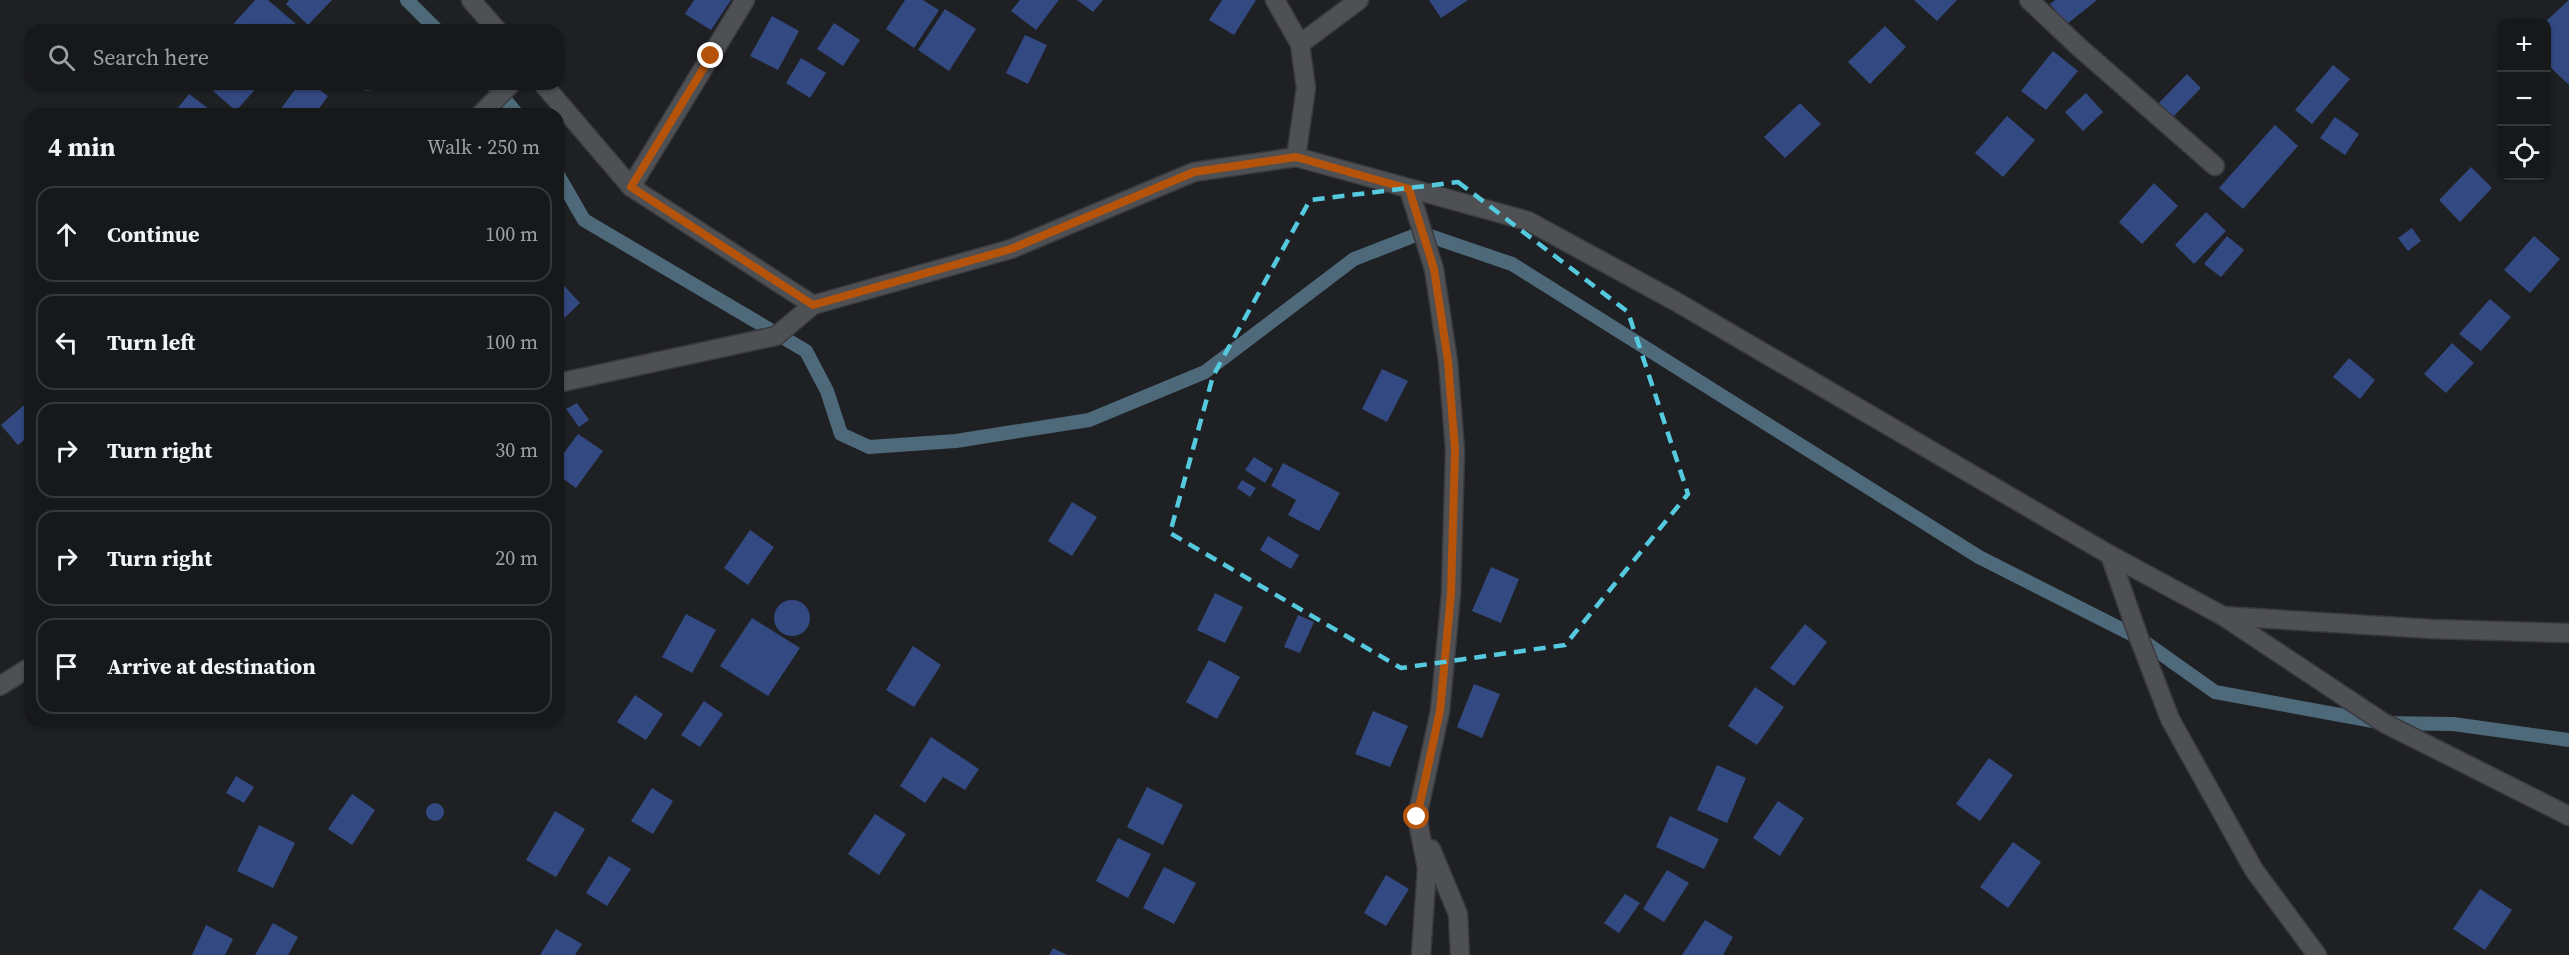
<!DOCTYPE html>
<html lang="en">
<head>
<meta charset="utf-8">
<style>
  body { margin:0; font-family:"Source Serif 4",serif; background:#1f2123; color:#f1f3f6 }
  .controls { position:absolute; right:18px; top:18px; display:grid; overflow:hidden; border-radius:12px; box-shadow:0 2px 4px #0004 }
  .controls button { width:54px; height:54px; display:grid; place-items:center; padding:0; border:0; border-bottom:2px solid #353739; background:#16181a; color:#f1f3f6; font:30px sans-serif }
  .stop { position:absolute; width:18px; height:18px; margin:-14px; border:4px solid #b45309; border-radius:50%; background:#fff }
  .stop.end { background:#b45309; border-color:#fff; box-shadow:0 2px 6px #0008 }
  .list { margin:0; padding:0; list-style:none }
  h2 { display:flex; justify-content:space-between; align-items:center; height:78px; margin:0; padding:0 24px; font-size:26px }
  h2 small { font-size:20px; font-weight:400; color:#9ea0a2 }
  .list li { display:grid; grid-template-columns:39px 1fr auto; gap:18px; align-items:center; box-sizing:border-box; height:96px; margin:0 12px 12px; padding:0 12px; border:2px solid #353739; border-radius:18px }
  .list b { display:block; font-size:22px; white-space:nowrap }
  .list em { font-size:20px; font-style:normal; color:#9ea0a2 }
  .icon { flex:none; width:33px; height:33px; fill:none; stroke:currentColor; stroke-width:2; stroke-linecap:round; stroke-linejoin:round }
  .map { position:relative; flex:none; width:2569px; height:955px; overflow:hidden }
  .search { position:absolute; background:#16181a; box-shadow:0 2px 4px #0004; left:24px; top:24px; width:540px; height:66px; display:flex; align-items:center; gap:15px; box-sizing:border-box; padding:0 21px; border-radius:18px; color:#9ea0a2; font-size:22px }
  .panel { position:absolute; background:#16181a; box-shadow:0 2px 4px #0004; left:24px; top:108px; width:540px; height:618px; border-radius:18px }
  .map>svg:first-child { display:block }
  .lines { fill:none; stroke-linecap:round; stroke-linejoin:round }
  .stream { stroke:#4e697a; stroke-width:14 }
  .building { fill:#334981 }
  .street-casing { stroke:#393a3e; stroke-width:21 }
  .street { stroke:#4e5054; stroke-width:18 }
  .route { stroke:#b45309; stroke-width:8 }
  .marked { fill:none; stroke:#55cadf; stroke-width:4.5; stroke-dasharray:12 8; stroke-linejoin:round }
</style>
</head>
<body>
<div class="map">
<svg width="2569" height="955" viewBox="0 0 2569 955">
  <rect width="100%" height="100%" fill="#1e2023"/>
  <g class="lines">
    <g class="stream">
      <polyline points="407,0 437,30"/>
      <polyline points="492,84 517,114"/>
      <polyline points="558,175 584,220 806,351 827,391 841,434 869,447 956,441 1089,420 1205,372 1354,259 1421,233 1512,264 1979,557 2139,638 2215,692 2384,723 2453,724 2569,740"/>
    </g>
  </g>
  <g class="building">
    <polygon points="255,0 268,0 296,24 291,30 228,30"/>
    <polygon points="289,0 332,0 308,25 286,4"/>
    <polygon points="694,0 731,0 711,30 685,14"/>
    <polygon points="905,0 923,0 939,10 914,48 886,29"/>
    <polygon points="1020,0 1059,0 1036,30 1011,11"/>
    <polygon points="1077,0 1103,0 1093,12"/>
    <polygon points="1222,0 1256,0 1234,35 1209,20"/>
    <polygon points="1429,0 1468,0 1441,18"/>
    <polygon points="1914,0 1957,0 1937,21"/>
    <polygon points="2055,0 2097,0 2067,24 2050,4"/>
    <polygon points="2569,0 2569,85 2546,63 2546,21"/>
    <polygon points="945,9 976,29 949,71 918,50"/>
    <polygon points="772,16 799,31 778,70 750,56"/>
    <polygon points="45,23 54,30 39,30"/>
    <polygon points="834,23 860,40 843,66 817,49"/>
    <polygon points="1885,26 1906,47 1870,84 1848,62"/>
    <polygon points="1025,35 1047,45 1028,84 1006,73"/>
    <polygon points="2053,51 2078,71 2046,110 2021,91"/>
    <polygon points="801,58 826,73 810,98 786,83"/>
    <polygon points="2333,65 2350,79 2312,124 2295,110"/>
    <polygon points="2187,74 2201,88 2171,119 2157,105"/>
    <polygon points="219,84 260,84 236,111 213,91"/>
    <polygon points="299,84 311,84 328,96 315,114 277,114"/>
    <polygon points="353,84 379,84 372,90 367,91 356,88"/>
    <polygon points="2086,93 2103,112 2083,131 2065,112"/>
    <polygon points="189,94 213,112 211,114 173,114"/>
    <polygon points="1800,103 1821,124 1785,158 1764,137"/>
    <polygon points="2007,116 2035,140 2003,177 1975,153"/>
    <polygon points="2335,117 2359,134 2345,155 2320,138"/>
    <polygon points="2275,125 2298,146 2243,209 2219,188"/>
    <polygon points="2471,167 2492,188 2460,222 2439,200"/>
    <polygon points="2154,183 2178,206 2142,244 2119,222"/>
    <polygon points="2206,212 2226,231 2194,264 2175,245"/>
    <polygon points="2412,228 2421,241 2408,251 2398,238"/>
    <polygon points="2227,236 2244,250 2221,277 2204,264"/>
    <polygon points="2534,236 2560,259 2530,293 2504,270"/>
    <polygon points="558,279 580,303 558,324"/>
    <polygon points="2490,299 2511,317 2481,351 2459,334"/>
    <polygon points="2452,343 2474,363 2446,393 2424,374"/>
    <polygon points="2349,358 2375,380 2360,399 2333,377"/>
    <polygon points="1382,369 1408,381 1387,422 1362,409"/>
    <polygon points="30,400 30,435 18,445 1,425"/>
    <polygon points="577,403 589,420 579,427 566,409"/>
    <polygon points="578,434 603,451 576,488 558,475 558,461"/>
    <polygon points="1254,457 1273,469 1265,483 1245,470"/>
    <polygon points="1283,463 1340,493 1319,531 1288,515 1296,500 1271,486"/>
    <polygon points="1242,480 1256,488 1250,497 1237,488"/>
    <polygon points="1072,502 1097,517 1072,556 1048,541"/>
    <polygon points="750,530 774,547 748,585 724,568"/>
    <polygon points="1268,536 1299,555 1291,569 1260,550"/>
    <polygon points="1491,567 1519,579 1501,623 1472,611"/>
    <polygon points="1215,593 1243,607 1225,643 1197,630"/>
    <circle cx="792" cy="618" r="18"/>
    <polygon points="686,614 716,630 692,673 662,657"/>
    <polygon points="1298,615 1314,622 1300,653 1284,647"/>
    <polygon points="752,618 800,648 768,696 720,666"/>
    <polygon points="1805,624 1827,642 1794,686 1770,668"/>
    <polygon points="913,646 941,665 914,707 886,690"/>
    <polygon points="1209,660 1240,677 1217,719 1186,702"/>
    <polygon points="1474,684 1500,694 1482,738 1457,727"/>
    <polygon points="1755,687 1784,707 1757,745 1728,726"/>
    <polygon points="635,695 663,714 646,740 617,722"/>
    <polygon points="704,701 723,714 700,747 681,735"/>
    <polygon points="1373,711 1408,726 1390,767 1355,754"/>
    <polygon points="931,737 979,769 965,790 943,777 925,803 900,786"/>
    <polygon points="1989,758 2013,775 1980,821 1956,804"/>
    <polygon points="1717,765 1746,778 1727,823 1697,810"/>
    <polygon points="236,776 254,787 244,803 226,793"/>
    <polygon points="1147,787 1183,805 1163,845 1127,827"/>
    <polygon points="652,788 673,801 653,834 631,821"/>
    <polygon points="352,794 375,810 352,845 328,829"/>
    <polygon points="1778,801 1804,818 1780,856 1753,838"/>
    <circle cx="435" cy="812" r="9"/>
    <polygon points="555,811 585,829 556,877 526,860"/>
    <polygon points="875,814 906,834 879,875 848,854"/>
    <polygon points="1670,816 1719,839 1704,869 1656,847"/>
    <polygon points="259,825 295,843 273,888 237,871"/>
    <polygon points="1118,838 1151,854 1128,898 1096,881"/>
    <polygon points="2013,842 2041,862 2008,908 1980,887"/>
    <polygon points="609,856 631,869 607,906 586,893"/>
    <polygon points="1164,867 1196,883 1174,924 1143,908"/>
    <polygon points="1667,870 1689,883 1664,922 1643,909"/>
    <polygon points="1386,875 1409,889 1386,926 1364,913"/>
    <polygon points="2480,889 2512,910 2485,950 2453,929"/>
    <polygon points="1625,894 1640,903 1619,933 1604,923"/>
    <polygon points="1705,920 1733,937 1723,955 1682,955"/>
    <polygon points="273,923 298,937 288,955 255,955"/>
    <polygon points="206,925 233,939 225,955 192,955"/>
    <polygon points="556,929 582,944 575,955 540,955"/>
    <polygon points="1053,948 1067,955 1049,955"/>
  </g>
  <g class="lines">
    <defs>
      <g id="street">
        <polyline points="471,0 497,30"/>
        <polyline points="1275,0 1300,44 1306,88 1296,157"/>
        <polyline points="2029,0 2080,48 2215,166"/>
        <polyline points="1300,44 1359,0"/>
        <polyline points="543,84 631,187 813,305"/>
        <polyline points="481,114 511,84"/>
        <polyline points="631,187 745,0"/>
        <polyline points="1409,189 1434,269 1448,361 1455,450 1451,594 1440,711 1417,817 1427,868 1421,955"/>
        <polyline points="558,383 776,336 813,305 1011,249 1194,172 1296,157 1528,221 1675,301 2110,555 2223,616 2432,629 2569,633"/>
        <polyline points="2110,555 2139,638 2170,719 2254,870 2317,955"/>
        <polyline points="2223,616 2384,723 2569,816"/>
        <polyline points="0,686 30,667"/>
        <polyline points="1431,849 1458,914 1460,955"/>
      </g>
    </defs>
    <use href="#street" class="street-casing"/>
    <use href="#street" class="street"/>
  </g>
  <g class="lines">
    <polyline class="route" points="711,56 631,187 813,305 1011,249 1194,172 1296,157 1409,189 1434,269 1448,361 1455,450 1451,594 1440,711 1417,817"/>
  </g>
  <path class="marked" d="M1458 182 1628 312 1688 494 1565 645 1401 668 1170 533 1213 376 1310 200Z"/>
</svg>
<div class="controls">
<button>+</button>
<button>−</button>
<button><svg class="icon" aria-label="locate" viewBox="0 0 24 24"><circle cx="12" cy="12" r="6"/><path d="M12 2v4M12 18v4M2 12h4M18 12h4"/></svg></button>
</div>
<div class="stop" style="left:1417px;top:817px"></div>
<div class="stop end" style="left:711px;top:56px"></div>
<div class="search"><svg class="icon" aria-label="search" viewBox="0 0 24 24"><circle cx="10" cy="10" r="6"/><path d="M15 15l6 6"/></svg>Search here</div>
<section class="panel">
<h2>4 min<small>Walk · 250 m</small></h2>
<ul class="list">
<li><svg class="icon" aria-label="ahead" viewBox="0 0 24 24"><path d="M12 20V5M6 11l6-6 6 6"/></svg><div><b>Continue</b></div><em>100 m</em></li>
<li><svg class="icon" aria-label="left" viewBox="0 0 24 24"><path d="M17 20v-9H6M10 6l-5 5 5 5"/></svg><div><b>Turn left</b></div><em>100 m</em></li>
<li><svg class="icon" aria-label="right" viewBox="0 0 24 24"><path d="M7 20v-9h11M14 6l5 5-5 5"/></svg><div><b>Turn right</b></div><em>30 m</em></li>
<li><svg class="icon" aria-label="right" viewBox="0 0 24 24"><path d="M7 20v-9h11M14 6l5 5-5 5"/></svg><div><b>Turn right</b></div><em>20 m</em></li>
<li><svg class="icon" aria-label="arrive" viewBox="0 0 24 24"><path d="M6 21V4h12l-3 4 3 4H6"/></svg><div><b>Arrive at destination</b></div></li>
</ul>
</section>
</div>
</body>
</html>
